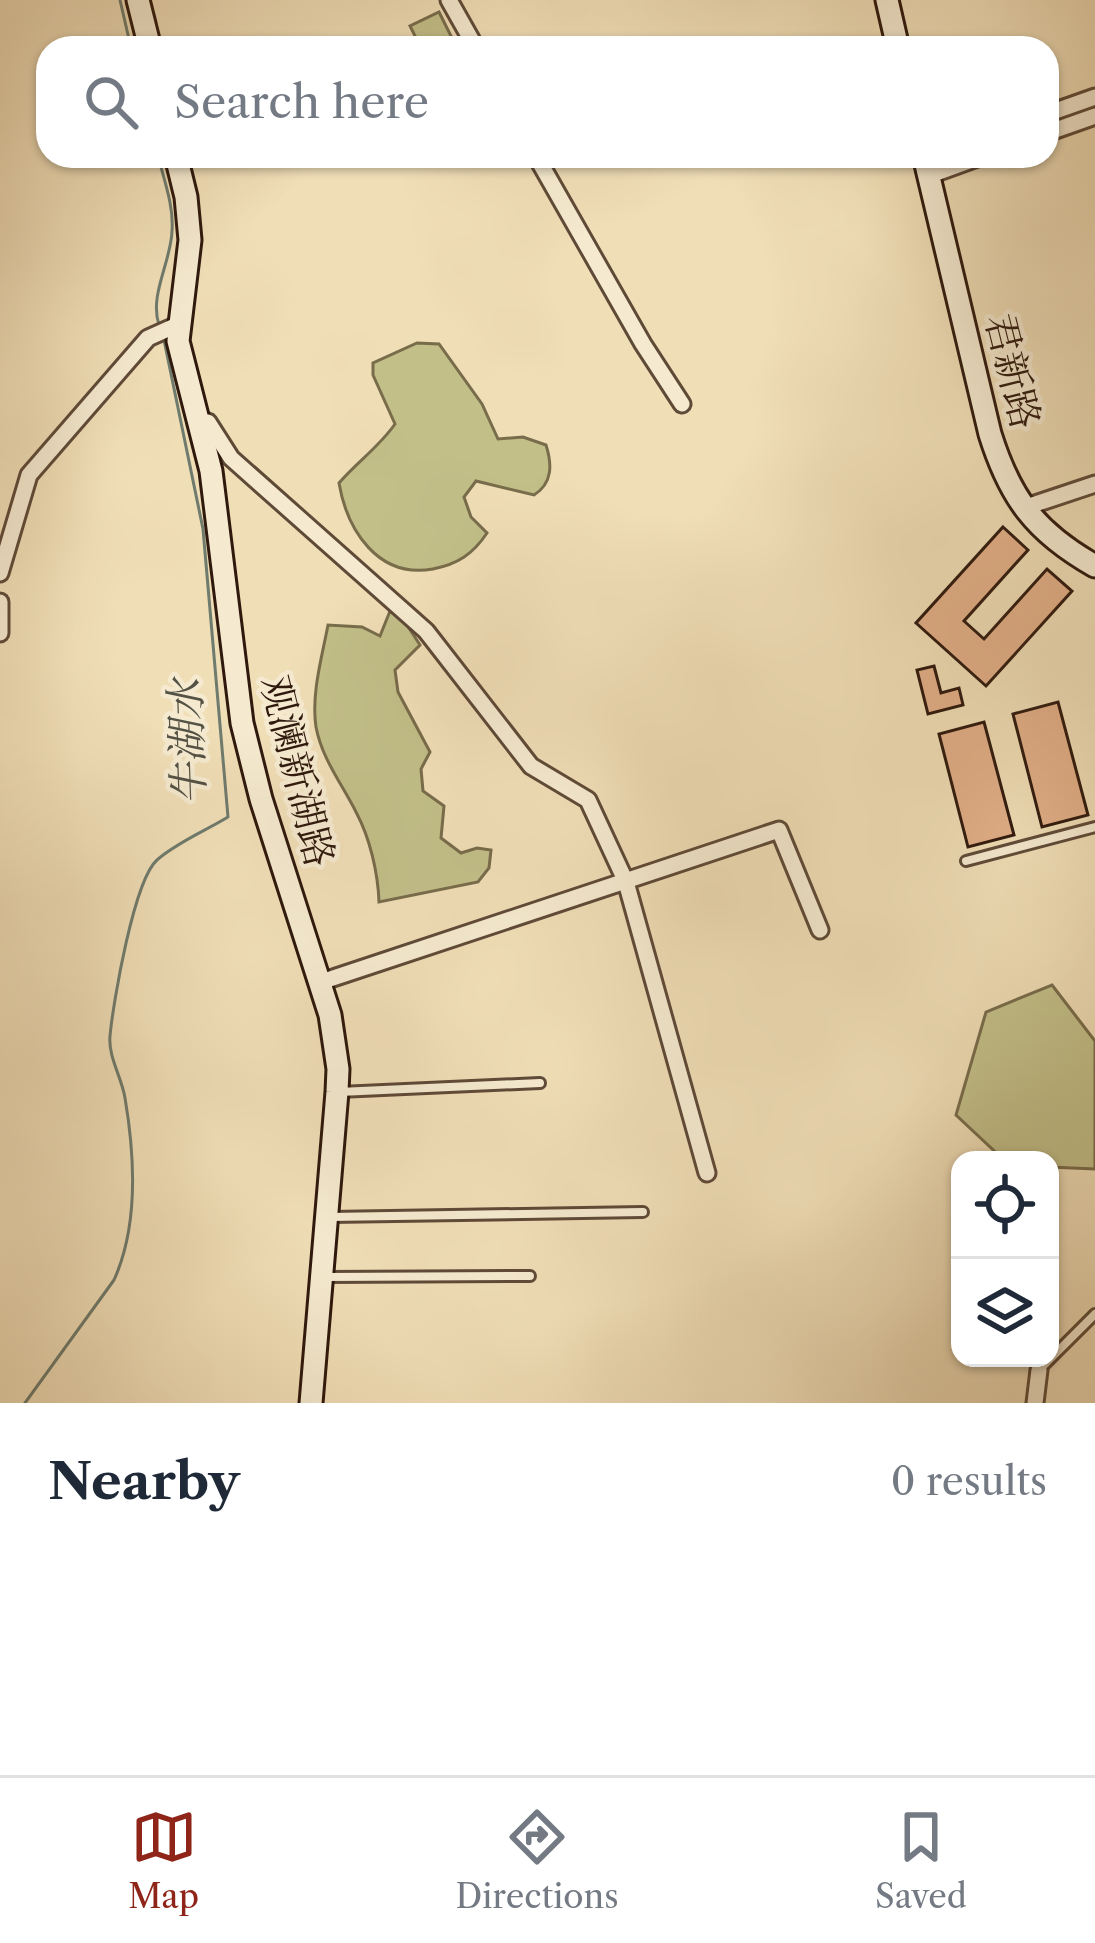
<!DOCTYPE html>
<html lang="en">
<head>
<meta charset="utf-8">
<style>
  body { margin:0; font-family:"Libre Caslon Text","Noto Serif SC",serif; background:#f6f6f7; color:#1f2937 }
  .controls { position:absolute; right:36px; bottom:36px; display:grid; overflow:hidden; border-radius:24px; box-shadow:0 3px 9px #0004 }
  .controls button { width:108px; height:108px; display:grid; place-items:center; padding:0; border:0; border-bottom:3px solid #e0e1e3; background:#fff; color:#1f2937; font:60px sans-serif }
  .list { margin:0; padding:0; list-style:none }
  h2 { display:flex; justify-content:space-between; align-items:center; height:156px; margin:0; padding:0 48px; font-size:51px }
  h2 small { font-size:39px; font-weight:400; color:#747a83 }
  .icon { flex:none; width:66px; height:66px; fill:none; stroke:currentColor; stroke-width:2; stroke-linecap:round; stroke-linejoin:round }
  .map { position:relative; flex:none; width:1095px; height:1403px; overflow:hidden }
  .search { position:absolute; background:#fff; box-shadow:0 3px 9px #0004; left:36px; right:36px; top:36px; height:132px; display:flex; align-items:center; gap:30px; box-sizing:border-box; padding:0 42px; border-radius:36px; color:#747a83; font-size:45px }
  .sheet { height:372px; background:#fff }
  nav { display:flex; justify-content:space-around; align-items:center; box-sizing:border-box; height:168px; border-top:3px solid #e0e1e3; background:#fff; font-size:33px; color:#747a83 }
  nav a { display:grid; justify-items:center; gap:6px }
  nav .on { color:#8f2418 }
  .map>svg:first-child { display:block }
  .green { fill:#c2bf89; stroke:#786c4b; stroke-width:3 }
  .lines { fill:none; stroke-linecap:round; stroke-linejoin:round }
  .stream { stroke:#6f7b6d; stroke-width:3 }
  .building { fill:#e2af88; stroke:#2f190d; stroke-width:3 }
  .lane-casing { stroke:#5f4a38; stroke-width:14 }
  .street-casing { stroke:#5f4a38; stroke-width:21 }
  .secondary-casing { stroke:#2f190d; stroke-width:27 }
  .lane { stroke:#f5ead0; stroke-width:8 }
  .street { stroke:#f5ead0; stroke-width:15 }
  .secondary { stroke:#f5ead0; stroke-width:21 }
  .labels { text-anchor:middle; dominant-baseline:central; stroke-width:9; stroke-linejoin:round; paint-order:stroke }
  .street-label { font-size:39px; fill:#2f190d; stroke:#f5ead0 }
  .water-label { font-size:42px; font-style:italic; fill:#545245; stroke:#f5ead0 }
</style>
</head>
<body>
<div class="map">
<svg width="1095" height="1403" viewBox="0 0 1095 1403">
  <rect width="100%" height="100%" fill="#f0deb7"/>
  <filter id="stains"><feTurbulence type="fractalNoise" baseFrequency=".00167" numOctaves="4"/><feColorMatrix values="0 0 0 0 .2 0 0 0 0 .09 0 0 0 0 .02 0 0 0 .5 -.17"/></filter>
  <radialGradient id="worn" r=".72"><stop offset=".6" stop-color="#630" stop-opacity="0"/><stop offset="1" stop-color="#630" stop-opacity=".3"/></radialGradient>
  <g class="green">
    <polygon points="439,12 457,48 421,48 410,26"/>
    <path d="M417 343 439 344 482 404 498 439 523 437 546 445C552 464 553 483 534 495L476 481 464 497 471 517 487 533C473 554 458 564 433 569 378 579 347 530 339 483 357 462 379 447 395 424L373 375V363Z"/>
    <path d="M390 611 405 622 420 645 395 670 398 692 430 752 421 769 423 791 444 806 441 838 461 853 477 848 491 850 489 868 478 882 379 902C378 873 370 838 356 812 342 784 322 759 316 727 311 694 322 657 328 625L362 627 380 636Z"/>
    <polygon points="1052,985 1095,1041 1095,1169 1050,1167 1050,1160 1004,1160 956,1115 986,1012"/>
  </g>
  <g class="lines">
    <g class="stream">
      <polyline points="120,0 131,48"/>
      <path d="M158 156C164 180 174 206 172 231 171 262 149 295 159 325"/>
      <path d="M25 1403 114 1280C139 1225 135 1157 125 1098 122 1078 108 1057 110 1036 113 1003 134 880 157 860 176 843 205 831 228 817L203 529 164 340"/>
    </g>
  </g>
  <g class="building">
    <polygon points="1003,527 1028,550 964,621 984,639 1047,569 1072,591 986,686 916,623"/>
    <polygon points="934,666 941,693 959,688 963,705 928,714 917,670"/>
    <polygon points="1058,702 1088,815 1042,827 1013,714"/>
    <polygon points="984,722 1014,835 968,847 939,734"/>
  </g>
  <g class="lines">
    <defs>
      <g id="lane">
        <polyline points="966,861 1095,827"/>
        <polyline points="339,1092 540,1083"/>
        <polyline points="330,1217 643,1212"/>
        <polyline points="325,1277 530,1276"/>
        <polyline points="1041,1368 1095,1314"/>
      </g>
      <g id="street">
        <polyline points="449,0 476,48"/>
        <polyline points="1047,114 1095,97"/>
        <polyline points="1047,133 1095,116"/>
        <polyline points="536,156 643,344 682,404"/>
        <polyline points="928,176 983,156"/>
        <polyline points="208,422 231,458 426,631 531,766 588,800 626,882 707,1173"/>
        <polyline points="1023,508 1095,484"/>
        <polyline points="0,573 29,475 148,338 177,325"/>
        <polyline points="0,602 0,633"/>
        <polyline points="321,982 779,830 820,930"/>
        <polyline points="1035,1403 1039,1370"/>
      </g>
      <g id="secondary">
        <polyline points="138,0 150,48"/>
        <polyline points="887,0 898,48"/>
        <polyline points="176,156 186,197 190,240 178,341 211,471 242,723 261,799 330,1015 338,1069 337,1092 311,1403"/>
        <path d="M924 156 990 434C1010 498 1035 532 1095 566"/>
      </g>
    </defs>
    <use href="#lane" class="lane-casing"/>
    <use href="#street" class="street-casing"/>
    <use href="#secondary" class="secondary-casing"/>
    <use href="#lane" class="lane"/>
    <use href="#street" class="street"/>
    <use href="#secondary" class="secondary"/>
  </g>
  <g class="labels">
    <g class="street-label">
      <text transform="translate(1013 371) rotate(76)">君新路</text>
      <text transform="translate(298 771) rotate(76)">观澜新湖路</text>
    </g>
    <g class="water-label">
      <text transform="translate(187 742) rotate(-92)">牛湖水</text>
    </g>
  </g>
  <rect width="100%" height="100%" filter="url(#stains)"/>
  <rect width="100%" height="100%" fill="url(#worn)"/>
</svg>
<div class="controls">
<button><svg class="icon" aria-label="locate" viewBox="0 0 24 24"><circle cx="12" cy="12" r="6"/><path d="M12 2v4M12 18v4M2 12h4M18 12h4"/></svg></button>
<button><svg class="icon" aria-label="layers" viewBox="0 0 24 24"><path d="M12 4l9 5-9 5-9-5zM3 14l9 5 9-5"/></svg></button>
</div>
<div class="search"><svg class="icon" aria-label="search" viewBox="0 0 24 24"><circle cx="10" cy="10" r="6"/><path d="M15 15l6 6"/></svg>Search here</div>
</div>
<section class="sheet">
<h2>Nearby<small>0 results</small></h2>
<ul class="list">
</ul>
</section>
<nav>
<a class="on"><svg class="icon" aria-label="map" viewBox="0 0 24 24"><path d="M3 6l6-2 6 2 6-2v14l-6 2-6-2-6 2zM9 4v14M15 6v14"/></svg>Map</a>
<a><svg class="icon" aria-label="directions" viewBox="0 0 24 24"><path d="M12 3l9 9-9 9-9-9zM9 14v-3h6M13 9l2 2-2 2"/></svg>Directions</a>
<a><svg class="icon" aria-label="saved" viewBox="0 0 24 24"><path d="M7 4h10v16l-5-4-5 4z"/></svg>Saved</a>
</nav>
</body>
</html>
